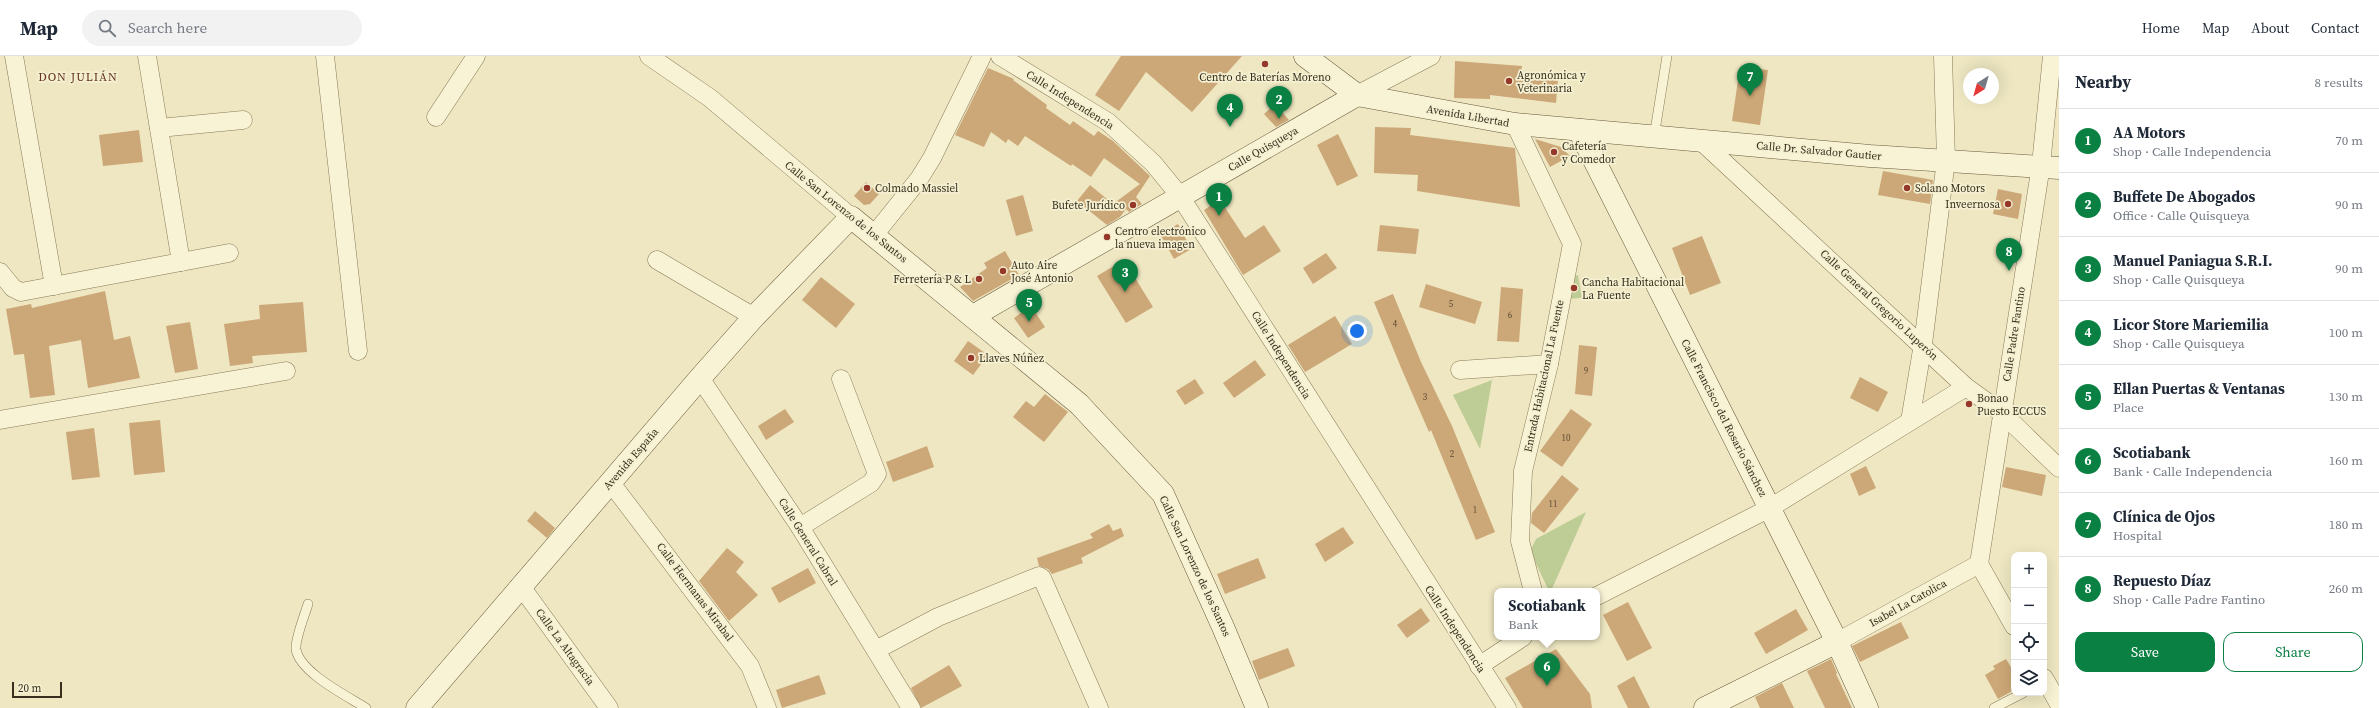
<!DOCTYPE html>
<html lang="en">
<head>
<meta charset="utf-8">
<style>
  body { margin:0; font-family:"Source Serif 4",serif; background:#f2f2f3; color:#1f2937 }
  .controls { position:absolute; right:12px; bottom:12px; display:grid; overflow:hidden; border-radius:8px; box-shadow:0 4px 16px #0002 }
  .controls button { width:36px; height:36px; display:grid; place-items:center; padding:0; border:0; border-bottom:1px solid #e0e1e3; background:#fff; color:#1f2937; font:20px sans-serif }
  .compass { position:absolute; left:1963px; top:12px; width:36px; height:36px; border-radius:50%; background:#fff; box-shadow:0 4px 16px #0002; rotate:217deg }
  .scale { position:absolute; left:12px; bottom:10px; width:50px; box-sizing:border-box; padding-left:4px; border:2px solid #372e1d; border-top:0; font-size:11px; line-height:14px; white-space:nowrap; color:#372e1d; -webkit-text-stroke:3px #f5f0d1; paint-order:stroke }
  .you { position:absolute; left:1357px; top:275px; width:14px; height:14px; margin:-10px; border:3px solid #fff; border-radius:50%; background:#1a73e8; box-shadow:0 0 0 6px #1a73e833 }
  .badge { display:grid; place-items:center; width:26px; height:26px; border-radius:50%; background:#0b8043; color:#fff; font-size:13px; font-weight:700 }
  .pin { position:absolute; translate:-50% -33px; filter:drop-shadow(0 1px 2px #0008) }
  .pin::after { content:''; position:absolute; top:21px; width:14px; height:12px; background:inherit; clip-path:polygon(0 0,100% 0,50% 100%) }
  .popup { position:absolute; left:1494px; top:532px; width:106px; height:52px; box-sizing:border-box; display:grid; place-content:center; border-radius:8px; background:#fff; filter:drop-shadow(0 1px 3px #0005); font-size:13px; white-space:nowrap; color:#747a83 }
  .popup b { font-size:15px; color:#1f2937 }
  .popup::after { content:''; position:absolute; left:50%; top:100%; margin-left:-8px; border:8px solid transparent; border-top-color:#fff }
  .list { margin:0; padding:0; list-style:none }
  h2 { display:flex; justify-content:space-between; align-items:center; height:52px; margin:0; padding:0 16px; font-size:17px }
  h2 small { font-size:13px; font-weight:400; color:#747a83 }
  .list li { display:grid; grid-template-columns:26px 1fr auto; gap:12px; align-items:center; box-sizing:border-box; height:64px; padding:0 16px; border-top:1px solid #e0e1e3 }
  .list b { display:block; font-size:15px; white-space:nowrap }
  .list p { margin:0; font-size:13px; white-space:nowrap; color:#747a83 }
  .list em { font-size:13px; font-style:normal; color:#747a83 }
  .actions { display:flex; gap:8px; padding:12px 16px }
  .actions a { flex:1; padding:9px 0; border:1px solid #0b8043; border-radius:12px; text-align:center; font-size:14px; color:#0b8043 }
  .actions .main { background:#0b8043; color:#fff }
  .icon { flex:none; width:22px; height:22px; fill:none; stroke:currentColor; stroke-width:2; stroke-linecap:round; stroke-linejoin:round }
  .map { position:relative; flex:none; width:2059px; height:652px; overflow:hidden }
  header { display:flex; align-items:center; gap:24px; box-sizing:border-box; height:56px; padding:0 20px; background:#fff; border-bottom:1px solid #e0e1e3 }
  header strong { font-size:19px }
  nav { display:flex; gap:22px; margin-inline-start:auto; font-size:14px }
  .search { width:280px; height:36px; background:#f2f2f3; display:flex; align-items:center; gap:10px; box-sizing:border-box; padding:0 14px; border-radius:22px; color:#747a83; font-size:15px }
  main { display:flex }
  aside { flex:1; background:#fff }
  .map>svg:first-child { display:block }
  .green { fill:#becc96 }
  .building { fill:#cca777 }
  .lines { fill:none; stroke-linecap:round; stroke-linejoin:round }
  .lane-casing { stroke:#887959; stroke-width:10 }
  .street-casing { stroke:#887959; stroke-width:19 }
  .secondary-casing { stroke:#69593c; stroke-width:23 }
  .lane { stroke:#f9f3d5; stroke-width:9 }
  .street { stroke:#f9f3d5; stroke-width:18 }
  .secondary { stroke:#f9f3d5; stroke-width:22 }
  .poi-dot { fill:#963829; stroke:#f5f0d1; stroke-width:1.5 }
  .labels { text-anchor:middle; dominant-baseline:central; stroke-width:3.5; stroke-linejoin:round; paint-order:stroke }
  .number-label { font-size:9px; fill:#5c4c34 }
  .poi-label { font-size:11px; fill:#372e1d; stroke:#f5f0d1; text-anchor:start }
  .street-label { font-size:11px; fill:#372e1d; stroke:#f5f0d1 }
  .neighbourhood-label { font-size:12px; letter-spacing:1px; fill:#64361d; stroke:#f5f0d1 }
</style>
</head>
<body>
<header>
<strong>Map</strong>
<div class="search"><svg class="icon" aria-label="search" viewBox="0 0 24 24"><circle cx="10" cy="10" r="6"/><path d="M15 15l6 6"/></svg>Search here</div>
<nav><a>Home</a><a>Map</a><a>About</a><a>Contact</a></nav>
</header>
<main>
<div class="map">
<svg width="2059" height="652" viewBox="0 0 2059 652">
  <rect width="100%" height="100%" fill="#eee7c2"/>
  <g class="green">
    <polygon points="1578,219 1582,242 1565,243 1569,223"/>
    <polygon points="1492,324 1480,393 1453,339"/>
    <polygon points="1586,456 1551,535 1549,535 1530,495 1536,483"/>
  </g>
  <g class="building">
    <polygon points="1121,0 1242,0 1192,56 1146,16 1119,55 1095,39"/>
    <polygon points="1455,5 1522,10 1521,18 1558,23 1556,47 1490,39 1490,43 1454,42"/>
    <polygon points="1740,11 1768,14 1760,69 1732,65"/>
    <polygon points="988,12 1014,23 1013,24 1047,49 1046,52 1070,69 1073,65 1094,80 1098,75 1113,85 1150,120 1136,141 1142,148 1129,156 1126,153 1120,161 1107,169 1077,145 1090,129 1113,148 1140,128 1104,102 1091,121 1072,108 1071,110 1025,80 1018,90 1008,83 1006,87 991,76 984,91 955,79"/>
    <polygon points="1275,48 1289,64 1276,71 1264,58"/>
    <polygon points="1375,71 1411,72 1410,79 1515,92 1520,151 1417,135 1418,119 1374,117"/>
    <polygon points="139,74 143,106 103,110 99,79"/>
    <polygon points="1338,78 1358,120 1337,130 1317,89"/>
    <polygon points="1535,83 1561,91 1570,100 1550,111"/>
    <polygon points="1883,115 1933,124 1930,148 1878,139"/>
    <polygon points="866,126 879,138 870,148 864,149 854,140"/>
    <polygon points="1998,133 2022,138 2018,163 1993,158"/>
    <polygon points="1023,139 1033,175 1016,180 1006,144"/>
    <polygon points="1220,144 1245,182 1264,169 1281,195 1243,219 1204,154"/>
    <polygon points="1178,168 1191,193 1174,203 1160,178"/>
    <polygon points="1380,169 1419,173 1416,198 1377,195"/>
    <polygon points="1702,180 1721,227 1690,239 1672,192"/>
    <polygon points="1005,195 1019,219 973,245 960,231 987,212 984,207"/>
    <polygon points="1326,197 1337,212 1313,228 1303,212"/>
    <polygon points="1124,204 1153,251 1126,267 1097,220"/>
    <polygon points="821,221 855,248 836,272 802,244"/>
    <polygon points="1426,228 1482,246 1475,268 1419,251"/>
    <polygon points="1501,231 1523,233 1519,286 1497,285"/>
    <polygon points="105,235 114,284 130,280 140,322 88,332 81,284 49,290 55,339 30,342 24,298 14,299 6,253 31,248 32,252"/>
    <polygon points="1393,238 1421,306 1452,370 1495,476 1476,484 1431,374 1429,376 1402,314 1374,246"/>
    <polygon points="303,246 307,296 252,300 253,307 230,310 224,268 260,263 259,249"/>
    <polygon points="1031,250 1045,271 1028,282 1014,262"/>
    <polygon points="1335,260 1352,288 1305,316 1288,289"/>
    <polygon points="190,266 198,313 175,317 166,270"/>
    <polygon points="968,285 988,299 973,319 954,305"/>
    <polygon points="1579,289 1597,291 1592,340 1575,338"/>
    <polygon points="1255,304 1266,319 1234,342 1223,327"/>
    <polygon points="1860,321 1888,336 1878,356 1850,342"/>
    <polygon points="1195,323 1204,337 1185,349 1176,335"/>
    <polygon points="1045,338 1068,356 1044,386 1013,361 1026,345 1034,351"/>
    <polygon points="785,353 794,366 766,384 758,370"/>
    <polygon points="1571,353 1592,368 1562,411 1540,395"/>
    <polygon points="160,364 165,416 134,419 129,367"/>
    <polygon points="94,372 100,421 72,424 66,376"/>
    <polygon points="927,390 934,411 893,426 886,406"/>
    <polygon points="1866,410 1876,432 1859,440 1850,418"/>
    <polygon points="2006,411 2046,419 2042,440 2002,431"/>
    <polygon points="1562,419 1579,433 1544,477 1531,467 1532,457"/>
    <polygon points="535,455 555,472 547,482 527,465"/>
    <polygon points="1109,468 1113,475 1121,472 1124,480 1081,502 1083,507 1052,518 1048,513 1039,510 1037,502 1093,482 1090,478"/>
    <polygon points="1343,471 1354,487 1325,506 1315,488"/>
    <polygon points="727,492 744,506 736,516 758,539 729,565 699,525"/>
    <polygon points="1258,502 1266,522 1225,538 1217,518"/>
    <polygon points="808,512 816,527 779,547 771,532"/>
    <polygon points="1628,546 1652,592 1627,605 1603,559"/>
    <polygon points="1421,552 1430,565 1407,582 1397,569"/>
    <polygon points="1796,553 1808,574 1766,598 1754,577"/>
    <polygon points="1901,566 1909,582 1860,606 1852,590"/>
    <polygon points="1288,592 1295,610 1259,624 1252,605"/>
    <polygon points="1556,593 1590,638 1592,652 1523,652 1505,622"/>
    <polygon points="1831,603 1837,617 1836,618 1852,652 1825,652 1807,615"/>
    <polygon points="2006,603 2014,616 2014,634 1998,643 1985,619 1995,613 1993,610"/>
    <polygon points="949,609 962,630 921,652 911,632"/>
    <polygon points="819,619 826,638 782,652 776,634"/>
    <polygon points="1634,620 1650,652 1628,652 1617,630"/>
    <polygon points="1782,627 1794,652 1760,652 1755,641"/>
  </g>
  <g class="lines">
    <defs>
      <g id="lane">
        <polyline points="1654,81 1667,0"/>
        <path d="M308 548C305 558 295 583 296 593 299 616 347 640 366 652"/>
        <polyline points="1994,652 2023,637"/>
      </g>
      <g id="street">
        <polyline points="14,0 54,230"/>
        <polyline points="147,0 181,206"/>
        <polyline points="325,0 358,295"/>
        <polyline points="649,0 710,42 851,161"/>
        <polyline points="1000,0 1108,66 1153,107 1180,140 1507,652"/>
        <polyline points="1357,39 1431,0"/>
        <polyline points="436,61 476,0"/>
        <polyline points="1515,68 1572,188 1549,308 1523,415 1520,485 1533,535"/>
        <polyline points="159,72 243,64"/>
        <polyline points="1701,85 1966,331 2002,357 2059,412"/>
        <polyline points="874,179 919,123 932,102 982,0"/>
        <polyline points="657,204 754,261"/>
        <polyline points="0,216 13,232 21,236 229,197"/>
        <polyline points="1460,314 1549,308"/>
        <polyline points="700,322 800,471 911,652"/>
        <polyline points="0,364 286,315"/>
        <polyline points="1910,365 1923,288 1946,104 1943,0"/>
        <polyline points="611,427 750,610 767,652"/>
        <polyline points="800,471 871,427 877,418 841,323"/>
        <polyline points="1979,508 2041,109 2052,0"/>
        <polyline points="1979,508 2014,570"/>
        <polyline points="520,529 609,652"/>
        <polyline points="1597,540 1770,452 1966,331"/>
        <polyline points="1837,586 1979,508"/>
        <polyline points="876,594 938,561 1039,520 1042,522 1099,652"/>
        <polyline points="1479,610 1523,581"/>
        <polyline points="2044,622 2059,648"/>
      </g>
      <g id="secondary">
        <polyline points="1305,0 1357,39 1515,68 1870,100 2059,112"/>
        <polyline points="1579,74 1837,586 1867,652"/>
        <polyline points="973,260 1357,39"/>
        <polyline points="417,652 700,322 754,261 851,161 1079,348 1163,438 1223,571 1257,652"/>
        <polyline points="1705,652 1837,586"/>
      </g>
    </defs>
    <use href="#lane" class="lane-casing"/>
    <use href="#street" class="street-casing"/>
    <use href="#secondary" class="secondary-casing"/>
    <use href="#lane" class="lane"/>
    <use href="#street" class="street"/>
    <use href="#secondary" class="secondary"/>
  </g>
  <g class="poi-dot">
    <circle cx="1265" cy="8" r="4"/>
    <circle cx="1509" cy="25" r="4"/>
    <circle cx="1554" cy="96" r="4"/>
    <circle cx="867" cy="132" r="4"/>
    <circle cx="1907" cy="132" r="4"/>
    <circle cx="2008" cy="148" r="4"/>
    <circle cx="1133" cy="149" r="4"/>
    <circle cx="1107" cy="181" r="4"/>
    <circle cx="1003" cy="215" r="4"/>
    <circle cx="979" cy="223" r="4"/>
    <circle cx="1574" cy="232" r="4"/>
    <circle cx="971" cy="302" r="4"/>
    <circle cx="1969" cy="348" r="4"/>
  </g>
  <g class="labels">
    <g class="number-label">
      <text x="1451" y="248">5</text>
      <text x="1510" y="259">6</text>
      <text x="1395" y="268">4</text>
      <text x="1586" y="315">9</text>
      <text x="1425" y="341">3</text>
      <text x="1566" y="382">10</text>
      <text x="1452" y="398">2</text>
      <text x="1553" y="448">11</text>
      <text x="1475" y="454">1</text>
    </g>
    <g class="poi-label">
      <text x="1517" y="19">Agronómica y<tspan x="1517" dy="13">Veterinaria</tspan></text>
      <text x="1265" y="21" text-anchor="middle">Centro de Baterías Moreno</text>
      <text x="1562" y="90">Cafetería<tspan x="1562" dy="13">y Comedor</tspan></text>
      <text x="875" y="132">Colmado Massiel</text>
      <text x="1915" y="132">Solano Motors</text>
      <text x="2000" y="148" text-anchor="end">Inveernosa</text>
      <text x="1125" y="149" text-anchor="end">Bufete Jurídico</text>
      <text x="1115" y="175">Centro electrónico<tspan x="1115" dy="13">la nueva imagen</tspan></text>
      <text x="1011" y="209">Auto Aire<tspan x="1011" dy="13">José Antonio</tspan></text>
      <text x="971" y="223" text-anchor="end">Ferretería P &amp; L</text>
      <text x="1582" y="226">Cancha Habitacional<tspan x="1582" dy="13">La Fuente</tspan></text>
      <text x="979" y="302">Llaves Núñez</text>
      <text x="1977" y="342">Bonao<tspan x="1977" dy="13">Puesto ECCUS</tspan></text>
    </g>
    <g class="street-label">
      <text transform="translate(1070 44) rotate(32)">Calle Independencia</text>
      <text transform="translate(1468 60) rotate(10)">Avenida Libertad</text>
      <text transform="translate(1263 93) rotate(-30)">Calle Quisqueya</text>
      <text transform="translate(1819 95) rotate(5)">Calle Dr. Salvador Gautier</text>
      <text transform="translate(846 156) rotate(39)">Calle San Lorenzo de los Santos</text>
      <text transform="translate(1879 249) rotate(43)">Calle General Gregorio Luperón</text>
      <text transform="translate(2014 278) rotate(-81)">Calle Padre Fantino</text>
      <text transform="translate(1281 299) rotate(58)">Calle Independencia</text>
      <text transform="translate(1544 320) rotate(-78)">Entrada Habitacional La Fuente</text>
      <text transform="translate(1724 362) rotate(63)">Calle Francisco del Rosario Sánchez</text>
      <text transform="translate(631 403) rotate(-49)">Avenida España</text>
      <text transform="translate(808 486) rotate(58)">Calle General Cabral</text>
      <text transform="translate(1195 510) rotate(65)">Calle San Lorenzo de los Santos</text>
      <text transform="translate(695 536) rotate(53)">Calle Hermanas Mirabal</text>
      <text transform="translate(1908 547) rotate(-29)">Isabel La Catolica</text>
      <text transform="translate(1455 573) rotate(57)">Calle Independencia</text>
      <text transform="translate(565 591) rotate(54)">Calle La Altagracia</text>
    </g>
    <g class="neighbourhood-label">
      <text x="78" y="21">DON JULIÁN</text>
    </g>
  </g>
</svg>
<div class="controls">
<button>+</button>
<button>−</button>
<button><svg class="icon" aria-label="locate" viewBox="0 0 24 24"><circle cx="12" cy="12" r="6"/><path d="M12 2v4M12 18v4M2 12h4M18 12h4"/></svg></button>
<button><svg class="icon" aria-label="layers" viewBox="0 0 24 24"><path d="M12 4l9 5-9 5-9-5zM3 14l9 5 9-5"/></svg></button>
</div>
<svg class="compass" viewBox="-18 -18 36 36"><path d="M0-13l5 13h-10z" fill="#e53935"/><path d="M0 13l5-13h-10z" fill="#747a83"/></svg>
<div class="scale">20 m</div>
<div class="you"></div>
<div class="pin badge" style="left:1219px;top:160px">1</div>
<div class="pin badge" style="left:1279px;top:63px">2</div>
<div class="pin badge" style="left:1125px;top:236px">3</div>
<div class="pin badge" style="left:1230px;top:71px">4</div>
<div class="pin badge" style="left:1029px;top:266px">5</div>
<div class="pin badge" style="left:1547px;top:630px">6</div>
<div class="popup"><b>Scotiabank</b>Bank</div>
<div class="pin badge" style="left:1750px;top:40px">7</div>
<div class="pin badge" style="left:2009px;top:215px">8</div>
</div>
<aside>
<h2>Nearby<small>8 results</small></h2>
<ul class="list">
<li><span class="badge">1</span><div><b>AA Motors</b><p>Shop · Calle Independencia</p></div><em>70 m</em></li>
<li><span class="badge">2</span><div><b>Buffete De Abogados</b><p>Office · Calle Quisqueya</p></div><em>90 m</em></li>
<li><span class="badge">3</span><div><b>Manuel Paniagua S.R.I.</b><p>Shop · Calle Quisqueya</p></div><em>90 m</em></li>
<li><span class="badge">4</span><div><b>Licor Store Mariemilia</b><p>Shop · Calle Quisqueya</p></div><em>100 m</em></li>
<li><span class="badge">5</span><div><b>Ellan Puertas &amp; Ventanas</b><p>Place</p></div><em>130 m</em></li>
<li><span class="badge">6</span><div><b>Scotiabank</b><p>Bank · Calle Independencia</p></div><em>160 m</em></li>
<li><span class="badge">7</span><div><b>Clínica de Ojos</b><p>Hospital</p></div><em>180 m</em></li>
<li><span class="badge">8</span><div><b>Repuesto Díaz</b><p>Shop · Calle Padre Fantino</p></div><em>260 m</em></li>
</ul>
<div class="actions"><a class="main">Save</a><a>Share</a></div>
</aside>
</main>
</body>
</html>
